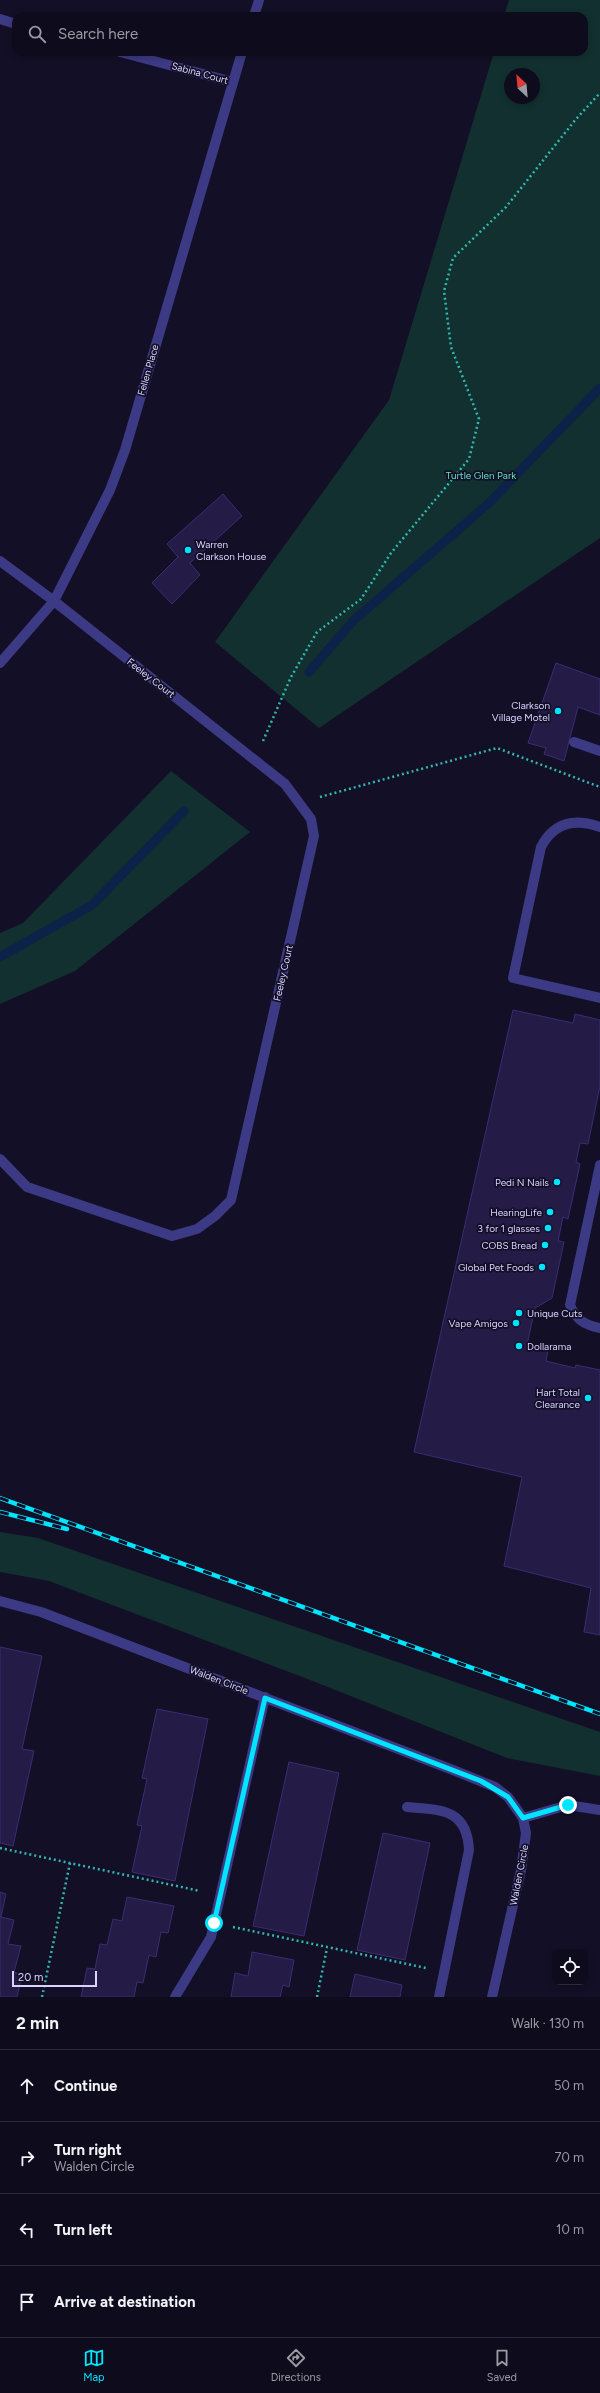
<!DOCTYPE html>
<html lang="en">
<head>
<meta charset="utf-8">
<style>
  body { margin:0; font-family:Figtree,sans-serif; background:#1c1929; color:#f1f3f6 }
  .controls { position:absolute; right:12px; bottom:12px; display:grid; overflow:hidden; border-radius:8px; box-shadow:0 2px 6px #0003 }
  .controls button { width:36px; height:36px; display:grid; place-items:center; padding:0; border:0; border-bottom:1px solid #2e2b3b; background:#0e0b1c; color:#f1f3f6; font:20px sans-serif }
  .compass { position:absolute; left:504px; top:68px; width:36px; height:36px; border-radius:50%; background:#0e0b1c; box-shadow:0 2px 6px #0003; rotate:334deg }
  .scale { position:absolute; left:12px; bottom:10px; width:85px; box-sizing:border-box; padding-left:4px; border:2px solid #d9d4ff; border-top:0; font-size:11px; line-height:14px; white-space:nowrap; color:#d9d4ff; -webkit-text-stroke:3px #130f26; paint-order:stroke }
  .stop { position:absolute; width:12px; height:12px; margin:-9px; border:3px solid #00e5ff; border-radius:50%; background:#fff }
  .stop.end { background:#00e5ff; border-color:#fff; box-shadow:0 1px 4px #0008 }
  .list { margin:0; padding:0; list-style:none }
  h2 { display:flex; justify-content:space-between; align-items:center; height:52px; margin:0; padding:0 16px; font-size:17px }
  h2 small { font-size:13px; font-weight:400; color:#9b9ba3 }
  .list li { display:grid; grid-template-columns:26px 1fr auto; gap:12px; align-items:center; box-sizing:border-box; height:72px; padding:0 16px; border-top:1px solid #2e2b3b }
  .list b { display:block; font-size:15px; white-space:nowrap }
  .list p { margin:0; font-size:13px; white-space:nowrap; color:#9b9ba3 }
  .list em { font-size:13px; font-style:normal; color:#9b9ba3 }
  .icon { flex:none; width:22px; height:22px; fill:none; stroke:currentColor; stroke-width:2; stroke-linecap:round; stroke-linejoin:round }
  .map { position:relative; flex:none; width:600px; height:1997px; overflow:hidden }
  .search { position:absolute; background:#0e0b1c; box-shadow:0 2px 6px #0003; left:12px; right:12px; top:12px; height:44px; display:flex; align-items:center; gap:10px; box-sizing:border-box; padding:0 14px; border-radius:12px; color:#9b9ba3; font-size:15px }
  .sheet { height:340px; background:#0e0b1c }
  nav { display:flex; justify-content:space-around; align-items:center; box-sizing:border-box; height:56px; border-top:1px solid #2e2b3b; background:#0e0b1c; font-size:11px; color:#9b9ba3 }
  nav a { display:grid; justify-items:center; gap:2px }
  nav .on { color:#00e5ff }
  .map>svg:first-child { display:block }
  .green { fill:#12302f; fill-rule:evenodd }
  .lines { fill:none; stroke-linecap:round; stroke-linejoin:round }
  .stream { stroke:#0c2248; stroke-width:9 }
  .building { fill:#241b47; stroke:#3b2d73 }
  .path { stroke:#2fb8b0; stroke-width:2.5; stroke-dasharray:2 3; stroke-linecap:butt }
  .lane { stroke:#3d3a85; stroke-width:10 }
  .street { stroke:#3d3a85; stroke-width:10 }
  .rail-casing { stroke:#00e5ff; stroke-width:4.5 }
  .rail { stroke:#130f26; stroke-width:3; stroke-dasharray:9; stroke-linecap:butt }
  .route { stroke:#00e5ff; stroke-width:5 }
  .poi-dot { fill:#00e5ff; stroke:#130f26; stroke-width:1.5 }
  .labels { text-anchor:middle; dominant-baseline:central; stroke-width:3.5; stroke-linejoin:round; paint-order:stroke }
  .street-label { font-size:10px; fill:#d9d4ff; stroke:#130f26 }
  .park-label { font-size:10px; fill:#5fe0c0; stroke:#130f26 }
  .poi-label { font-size:10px; fill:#d9d4ff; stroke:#130f26; text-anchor:end }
</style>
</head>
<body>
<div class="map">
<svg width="600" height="1997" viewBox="0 0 600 1997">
  <rect width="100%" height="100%" fill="#130f26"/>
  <g class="green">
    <path d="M509 0H600V538L319 728 215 642 389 400 494 52H584V16H504ZM510 74H534V98H510Z"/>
    <polygon points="171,771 250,832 75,971 0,1004 0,933 23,923"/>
    <polygon points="0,1532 38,1538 600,1732 600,1776 507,1758 305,1678 49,1581 0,1572"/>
  </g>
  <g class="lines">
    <g class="stream">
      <polyline points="309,672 353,621 489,503 600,388"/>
      <polyline points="0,957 92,905 184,811"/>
    </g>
  </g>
  <g class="building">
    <polygon points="223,494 242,516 190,563 200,575 172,604 152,583 178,557 167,544"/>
    <polygon points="556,663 600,679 600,715 578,707 564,761 544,754 546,748 528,743"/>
    <polygon points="513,1010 573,1023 575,1014 600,1020 600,1086 588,1144 580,1143 576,1162 580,1164 568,1219 563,1217 558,1241 564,1242 552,1298 535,1308 527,1345 548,1350 546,1361 575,1368 576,1365 600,1370 600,1635 584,1632 591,1588 504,1566 522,1477 414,1452"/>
    <polygon points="0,1647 42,1656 22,1749 34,1751 13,1846 0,1843"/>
    <polygon points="157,1709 208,1719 175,1881 132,1872 142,1826 137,1825 147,1779 142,1778"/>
    <polygon points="289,1762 339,1773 304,1936 253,1926"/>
    <polygon points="383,1833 430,1843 405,1960 357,1950"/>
    <polygon points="0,1892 6,1894 1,1917 14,1920 8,1944 21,1946 14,1972 22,1975 17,1997 0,1997"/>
    <polygon points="127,1897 174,1906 168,1933 161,1932 156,1957 149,1955 143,1983 137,1982 134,1997 81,1997 87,1968 95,1969 100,1944 107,1945 113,1919 122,1921"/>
    <polygon points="252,1952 294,1960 289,1987 283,1985 280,1997 231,1997 235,1973 248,1976"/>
    <polygon points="355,1974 402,1985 400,1997 350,1997"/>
  </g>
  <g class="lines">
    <g class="path">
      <polyline points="263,741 291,677 317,632 361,599 391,553 469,459 479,419 451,347 444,291 453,258 506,207 576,119 600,93"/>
      <polyline points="320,797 497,748 600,787"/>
      <polyline points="0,1848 200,1891"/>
      <polyline points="233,1927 426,1968"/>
      <polyline points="42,1997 70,1863"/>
      <polyline points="317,1997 327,1948"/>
    </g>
    <g class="lane">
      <polyline points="574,742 600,751"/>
      <path d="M600 827C575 818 554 822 541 847L513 978 600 998"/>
      <path d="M600 1165 570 1305C576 1320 585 1325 600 1328"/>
      <path d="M407 1807C440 1810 467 1808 469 1850L439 1997"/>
      <polyline points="523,1818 568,1805 600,1810"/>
      <polyline points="175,1997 211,1937 265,1697"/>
    </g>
    <g class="street">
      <polyline points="254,16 259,0"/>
      <polyline points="0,19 16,24"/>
      <polyline points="120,52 233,82"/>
      <polyline points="0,561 54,601 285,784 311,819 314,836 231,1200 215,1216 197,1229 172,1236 27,1187 0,1159"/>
      <polyline points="0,663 54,601 110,490 125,450 242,52"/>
      <polyline points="0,1601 41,1612 453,1770 495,1787 508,1797 523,1818 526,1833 521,1870 492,1997"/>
    </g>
    <defs>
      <g id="rail">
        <polyline points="0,1498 600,1714"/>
        <polyline points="0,1512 67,1529"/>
      </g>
    </defs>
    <use href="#rail" class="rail-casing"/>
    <use href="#rail" class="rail"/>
  </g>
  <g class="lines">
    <polyline class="route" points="214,1923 265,1698 481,1781 508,1797 523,1818 568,1805"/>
  </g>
  <g class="poi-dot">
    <circle cx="188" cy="550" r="4"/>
    <circle cx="558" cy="711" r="4"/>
    <circle cx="557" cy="1182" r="4"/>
    <circle cx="550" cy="1212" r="4"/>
    <circle cx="548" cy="1228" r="4"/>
    <circle cx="545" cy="1245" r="4"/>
    <circle cx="542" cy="1267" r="4"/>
    <circle cx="519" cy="1313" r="4"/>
    <circle cx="516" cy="1323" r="4"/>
    <circle cx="519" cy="1346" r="4"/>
    <circle cx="588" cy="1398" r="4"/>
  </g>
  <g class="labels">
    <g class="street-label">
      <text transform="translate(200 73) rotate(15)">Sabina Court</text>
      <text transform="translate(148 370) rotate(-74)">Fellen Place</text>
      <text transform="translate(151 678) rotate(38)">Feeley Court</text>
      <text transform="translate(283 973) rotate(-77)">Feeley Court</text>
      <text transform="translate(219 1680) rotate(21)">Walden Circle</text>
      <text transform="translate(519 1875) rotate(-79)">Walden Circle</text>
    </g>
    <g class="park-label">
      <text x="481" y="475">Turtle Glen Park</text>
    </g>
    <g class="poi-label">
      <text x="196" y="544" text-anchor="start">Warren<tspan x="196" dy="12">Clarkson House</tspan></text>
      <text x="550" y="705">Clarkson<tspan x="550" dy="12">Village Motel</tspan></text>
      <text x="549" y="1182">Pedi N Nails</text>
      <text x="542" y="1212">HearingLife</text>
      <text x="540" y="1228">3 for 1 glasses</text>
      <text x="537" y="1245">COBS Bread</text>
      <text x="534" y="1267">Global Pet Foods</text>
      <text x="527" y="1313" text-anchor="start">Unique Cuts</text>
      <text x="508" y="1323">Vape Amigos</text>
      <text x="527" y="1346" text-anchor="start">Dollarama</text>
      <text x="580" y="1392">Hart Total<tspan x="580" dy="12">Clearance</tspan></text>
    </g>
  </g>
</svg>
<div class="controls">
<button><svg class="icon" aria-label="locate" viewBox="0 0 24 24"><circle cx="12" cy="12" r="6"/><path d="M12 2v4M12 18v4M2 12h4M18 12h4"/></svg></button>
</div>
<svg class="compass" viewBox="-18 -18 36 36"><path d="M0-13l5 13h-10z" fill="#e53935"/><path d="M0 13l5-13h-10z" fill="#9b9ba3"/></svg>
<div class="scale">20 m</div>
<div class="stop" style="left:214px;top:1923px"></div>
<div class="stop end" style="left:568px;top:1805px"></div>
<div class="search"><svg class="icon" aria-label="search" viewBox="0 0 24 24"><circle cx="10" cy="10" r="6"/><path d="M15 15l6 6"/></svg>Search here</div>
</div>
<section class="sheet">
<h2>2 min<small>Walk · 130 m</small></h2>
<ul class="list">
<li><svg class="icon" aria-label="ahead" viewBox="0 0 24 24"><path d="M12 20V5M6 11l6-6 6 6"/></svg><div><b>Continue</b></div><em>50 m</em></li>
<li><svg class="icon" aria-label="right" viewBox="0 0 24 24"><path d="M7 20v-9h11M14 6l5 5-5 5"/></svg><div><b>Turn right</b><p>Walden Circle</p></div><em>70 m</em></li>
<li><svg class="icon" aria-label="left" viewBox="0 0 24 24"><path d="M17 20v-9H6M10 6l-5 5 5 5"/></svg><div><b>Turn left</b></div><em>10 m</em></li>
<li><svg class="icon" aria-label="arrive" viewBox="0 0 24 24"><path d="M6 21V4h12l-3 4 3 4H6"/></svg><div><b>Arrive at destination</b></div></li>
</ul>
</section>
<nav>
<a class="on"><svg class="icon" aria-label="map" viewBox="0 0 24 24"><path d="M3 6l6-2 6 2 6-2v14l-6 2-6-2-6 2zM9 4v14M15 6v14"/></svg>Map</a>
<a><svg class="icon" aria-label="directions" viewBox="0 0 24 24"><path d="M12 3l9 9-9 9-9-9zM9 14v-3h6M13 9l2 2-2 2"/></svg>Directions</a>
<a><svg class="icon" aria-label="saved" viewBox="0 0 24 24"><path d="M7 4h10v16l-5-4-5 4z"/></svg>Saved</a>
</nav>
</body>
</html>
